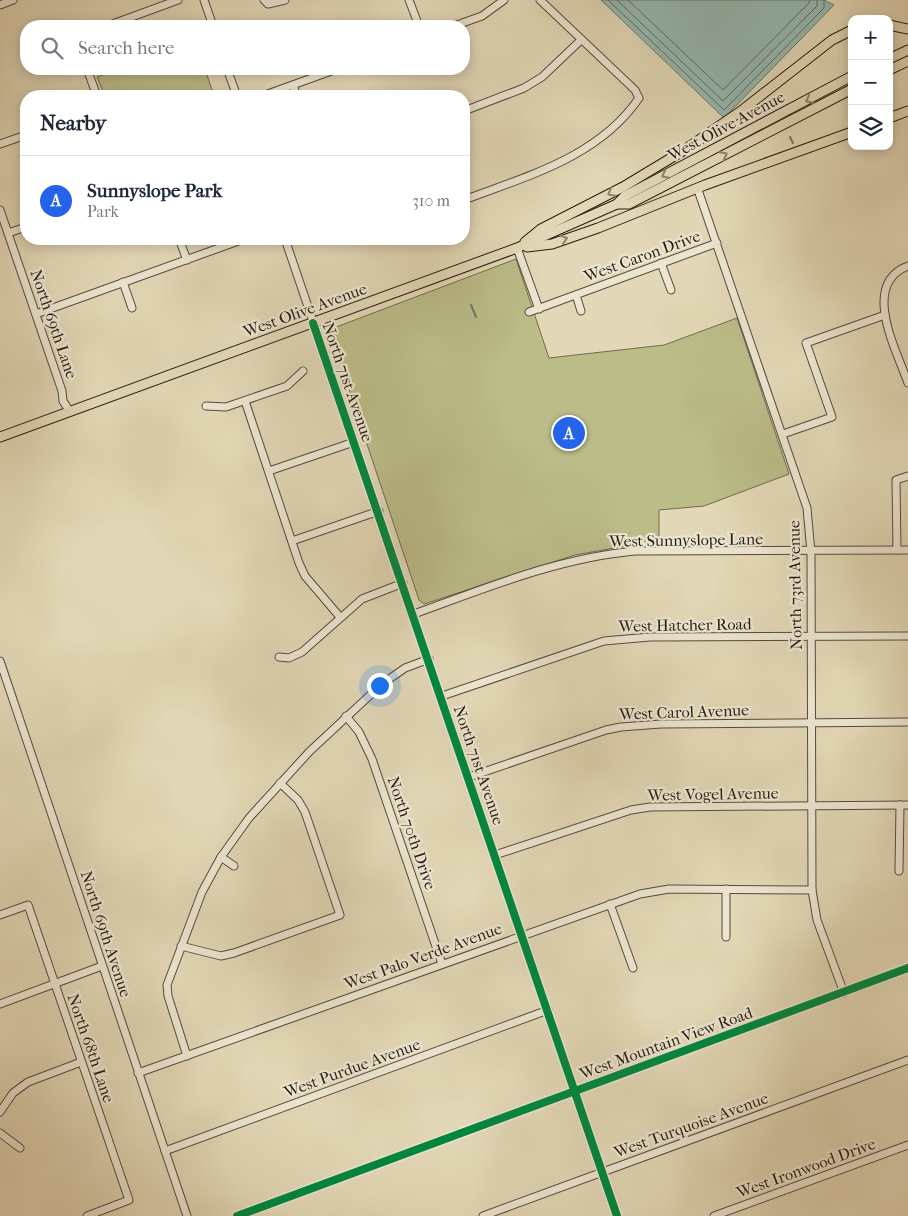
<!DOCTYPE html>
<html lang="en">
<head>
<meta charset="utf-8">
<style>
  body { margin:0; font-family:"IM FELL French Canon",serif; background:#f2f2f3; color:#1f2937 }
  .controls { position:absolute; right:15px; top:15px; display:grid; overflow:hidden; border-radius:10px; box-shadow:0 2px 12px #0003 }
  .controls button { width:45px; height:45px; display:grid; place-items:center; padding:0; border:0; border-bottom:1px solid #e0e1e3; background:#fff; color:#1f2937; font:25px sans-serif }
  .you { position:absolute; left:379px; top:685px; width:18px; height:18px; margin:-12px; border:4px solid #fff; border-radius:50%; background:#1a73e8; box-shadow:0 0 0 8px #1a73e833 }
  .badge { display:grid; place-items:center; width:32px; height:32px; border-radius:50%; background:#2563eb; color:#fff; font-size:16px; font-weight:700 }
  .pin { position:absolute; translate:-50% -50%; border:2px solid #fff; box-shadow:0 1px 5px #0006 }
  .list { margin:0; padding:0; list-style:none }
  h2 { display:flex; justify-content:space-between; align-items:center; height:65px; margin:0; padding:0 20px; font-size:21px }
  h2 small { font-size:16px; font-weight:400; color:#747a83 }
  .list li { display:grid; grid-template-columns:32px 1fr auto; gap:15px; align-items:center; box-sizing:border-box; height:90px; padding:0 20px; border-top:1px solid #e0e1e3 }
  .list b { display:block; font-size:19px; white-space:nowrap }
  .list p { margin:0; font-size:16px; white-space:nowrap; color:#747a83 }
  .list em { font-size:16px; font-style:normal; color:#747a83 }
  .icon { flex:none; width:28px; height:28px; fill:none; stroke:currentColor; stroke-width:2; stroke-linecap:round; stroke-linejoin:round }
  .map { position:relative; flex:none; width:908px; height:1216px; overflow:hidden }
  .search { position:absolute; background:#fff; box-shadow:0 2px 12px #0003; left:20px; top:20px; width:450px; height:55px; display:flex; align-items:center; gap:12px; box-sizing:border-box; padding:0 18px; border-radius:20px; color:#747a83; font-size:19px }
  .panel { position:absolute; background:#fff; box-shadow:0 2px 12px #0003; left:20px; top:90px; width:450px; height:155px; border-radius:20px }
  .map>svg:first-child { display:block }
  .green { fill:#bbbc88; stroke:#706c4d }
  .water { fill:#95b9b1; stroke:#697a71 }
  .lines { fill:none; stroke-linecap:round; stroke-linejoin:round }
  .shore { stroke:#5e6a62; stroke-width:1 }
  .stream { stroke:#697a71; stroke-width:2 }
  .minor-casing { stroke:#554a3b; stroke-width:9 }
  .major-casing { stroke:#261b12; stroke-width:11 }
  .minor { stroke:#ece5d0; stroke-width:7 }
  .major { stroke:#e2d7b6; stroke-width:9 }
  .cycleway-casing { stroke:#ece5d0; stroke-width:11 }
  .cycleway { stroke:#00873e; stroke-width:8 }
  .oneway { stroke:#8d826c }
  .labels { text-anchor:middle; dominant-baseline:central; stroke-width:4.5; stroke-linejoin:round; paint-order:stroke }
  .street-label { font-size:16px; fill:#261b12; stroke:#ece5d0 }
</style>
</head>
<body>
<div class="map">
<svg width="908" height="1216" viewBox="0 0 908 1216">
  <rect width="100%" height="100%" fill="#e2d7b6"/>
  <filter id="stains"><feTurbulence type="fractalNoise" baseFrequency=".004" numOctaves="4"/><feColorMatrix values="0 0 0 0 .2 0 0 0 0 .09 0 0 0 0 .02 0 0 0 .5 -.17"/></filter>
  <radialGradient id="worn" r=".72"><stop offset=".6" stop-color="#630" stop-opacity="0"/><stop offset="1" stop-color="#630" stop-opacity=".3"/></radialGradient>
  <g class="green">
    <polygon points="119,69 205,69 214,96 105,96 97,77"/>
    <polygon points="516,259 549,358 664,345 737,318 789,474 704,506 659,510 659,546 620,547 575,555 424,604 419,600 350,393 331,329"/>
  </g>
  <polygon class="water" points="601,0 824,0 834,5 724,118"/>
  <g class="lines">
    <g class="shore">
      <polyline points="608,0 724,110 824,8 824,0"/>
      <polyline points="617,0 723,101 817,6 817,0"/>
      <polyline points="628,0 723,90 809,3 810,0"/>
    </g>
    <g class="stream">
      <polyline points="790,137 793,143"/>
      <polyline points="471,305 476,317"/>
    </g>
    <defs>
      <g id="minor">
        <polyline points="204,0 213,26"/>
        <polyline points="264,0 268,4 285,0"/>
        <polyline points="409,0 419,26"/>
        <polyline points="0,5 13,0"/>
        <polyline points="107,26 178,0"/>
        <polyline points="454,26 482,16 504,0"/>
        <polyline points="87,69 97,96"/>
        <polyline points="227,69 237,96"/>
        <polyline points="293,85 297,96"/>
        <polyline points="262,96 337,69"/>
        <polyline points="464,111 524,88 542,77 581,40"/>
        <polyline points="0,144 26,135"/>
        <polyline points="698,190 807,508 811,552 812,890 817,920 844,993"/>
        <path d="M464 200C527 176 599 157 639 98L635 90 540 0"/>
        <polyline points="0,210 62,391 63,401 70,412"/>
        <polyline points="8,233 26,227"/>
        <polyline points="179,239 187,260"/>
        <polyline points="285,239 617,1216"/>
        <polyline points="517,248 539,309"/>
        <polyline points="661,263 671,290"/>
        <path d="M908 266C860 284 897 351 908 383"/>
        <polyline points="123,282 132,308"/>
        <polyline points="576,295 581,311"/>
        <polyline points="529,312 717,243"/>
        <polyline points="36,314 244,239"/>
        <polyline points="245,401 299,563 305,576 340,617"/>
        <polyline points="206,406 226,407 287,386 303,371"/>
        <polyline points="783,434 832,417 806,343 885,315"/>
        <polyline points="269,471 354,442"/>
        <polyline points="292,541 379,511"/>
        <polyline points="897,550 896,480 908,476"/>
        <path d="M414 614C486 588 558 558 635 551L908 550"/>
        <polyline points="279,657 289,658 302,652 362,599 403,583"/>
        <polyline points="0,661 187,1216"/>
        <polyline points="442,696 604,641 650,637 908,636"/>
        <polyline points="346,716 359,732 372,759 442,964"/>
        <polyline points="469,777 606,730 621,727 661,724 908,722"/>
        <polyline points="495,855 631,810 650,807 908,805"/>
        <polyline points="221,857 234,866"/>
        <polyline points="899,871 900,805"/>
        <polyline points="610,904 633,968"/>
        <polyline points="0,915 28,905 129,1200 87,1216"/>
        <polyline points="726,937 726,889"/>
        <polyline points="181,946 221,956 234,953 340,915 305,812 298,800 280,783"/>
        <polyline points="0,1004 102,966"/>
        <polyline points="187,1056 168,996 167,985 202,892 221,857 249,818 309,752 382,684 405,668 429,659"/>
        <polyline points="138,1073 640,894 669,889 812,890"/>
        <polyline points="0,1112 13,1093 28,1082 81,1062"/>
        <polyline points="0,1133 20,1148"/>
        <polyline points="165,1151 548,1010"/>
        <polyline points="237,1216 908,968"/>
        <polyline points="483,1216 908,1060"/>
        <polyline points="714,1216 908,1145"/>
      </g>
      <g id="major">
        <polyline points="889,25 908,29"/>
        <polyline points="889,59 908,50"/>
        <polyline points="889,70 908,61"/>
        <polyline points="889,118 908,111"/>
        <polyline points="617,204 625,196 852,76"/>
        <polyline points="525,242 541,229 623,187 686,149 741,111 832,40 852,30"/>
        <polyline points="527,247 552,244 598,228 705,185 852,132"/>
        <polyline points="0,437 517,248 617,204 629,204 852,89"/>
      </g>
    </defs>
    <use href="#minor" class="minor-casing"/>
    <use href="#major" class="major-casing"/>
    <use href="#minor" class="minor"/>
    <use href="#major" class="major"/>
    <defs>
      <g id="cycleway">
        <polyline points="313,323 617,1216"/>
        <polyline points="237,1216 908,968"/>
      </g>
    </defs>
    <use href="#cycleway" class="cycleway-casing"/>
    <use href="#cycleway" class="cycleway"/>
  </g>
  <defs><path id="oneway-chevron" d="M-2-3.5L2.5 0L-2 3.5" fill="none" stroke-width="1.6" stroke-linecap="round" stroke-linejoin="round" transform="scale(1.25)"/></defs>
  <g class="oneway">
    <use href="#oneway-chevron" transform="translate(809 100) rotate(152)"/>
    <use href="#oneway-chevron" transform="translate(724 155) rotate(-28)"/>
    <use href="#oneway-chevron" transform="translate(665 175) rotate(153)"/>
    <use href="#oneway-chevron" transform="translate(611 193) rotate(152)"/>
    <use href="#oneway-chevron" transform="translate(564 239) rotate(-19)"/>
  </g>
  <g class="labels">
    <g class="street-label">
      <text transform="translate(726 126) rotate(-28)">West Olive Avenue</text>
      <text transform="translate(642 256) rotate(-20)">West Caron Drive</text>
      <text transform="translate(305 310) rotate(-20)">West Olive Avenue</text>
      <text transform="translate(54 324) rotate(71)">North 69th Lane</text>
      <text transform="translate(348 382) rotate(71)">North 71st Avenue</text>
      <text transform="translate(686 540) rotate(-1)">West Sunnyslope Lane</text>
      <text transform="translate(795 585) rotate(-91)">North 73rd Avenue</text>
      <text transform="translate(685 625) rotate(-1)">West Hatcher Road</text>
      <text transform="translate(684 712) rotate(-2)">West Carol Avenue</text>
      <text transform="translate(479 765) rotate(71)">North 71st Avenue</text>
      <text transform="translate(713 794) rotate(-1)">West Vogel Avenue</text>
      <text transform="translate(412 833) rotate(71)">North 70th Drive</text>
      <text transform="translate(106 934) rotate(72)">North 69th Avenue</text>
      <text transform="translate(423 956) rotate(-20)">West Palo Verde Avenue</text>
      <text transform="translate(666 1043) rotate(-20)">West Mountain View Road</text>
      <text transform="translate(91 1048) rotate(71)">North 68th Lane</text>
      <text transform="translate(352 1068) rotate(-20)">West Purdue Avenue</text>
      <text transform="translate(691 1125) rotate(-20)">West Turquoise Avenue</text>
      <text transform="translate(806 1168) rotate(-20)">West Ironwood Drive</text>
    </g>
  </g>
  <rect width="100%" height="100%" filter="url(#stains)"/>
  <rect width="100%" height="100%" fill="url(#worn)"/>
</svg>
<div class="controls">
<button>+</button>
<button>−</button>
<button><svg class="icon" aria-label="layers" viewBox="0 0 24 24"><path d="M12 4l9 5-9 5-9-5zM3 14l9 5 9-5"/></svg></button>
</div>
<div class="you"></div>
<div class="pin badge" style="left:569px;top:433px">A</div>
<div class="search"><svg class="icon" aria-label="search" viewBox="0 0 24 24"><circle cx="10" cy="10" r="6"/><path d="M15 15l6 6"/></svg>Search here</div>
<section class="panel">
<h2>Nearby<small></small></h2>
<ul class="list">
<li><span class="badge">A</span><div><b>Sunnyslope Park</b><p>Park</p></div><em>310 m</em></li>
</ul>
</section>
</div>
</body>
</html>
